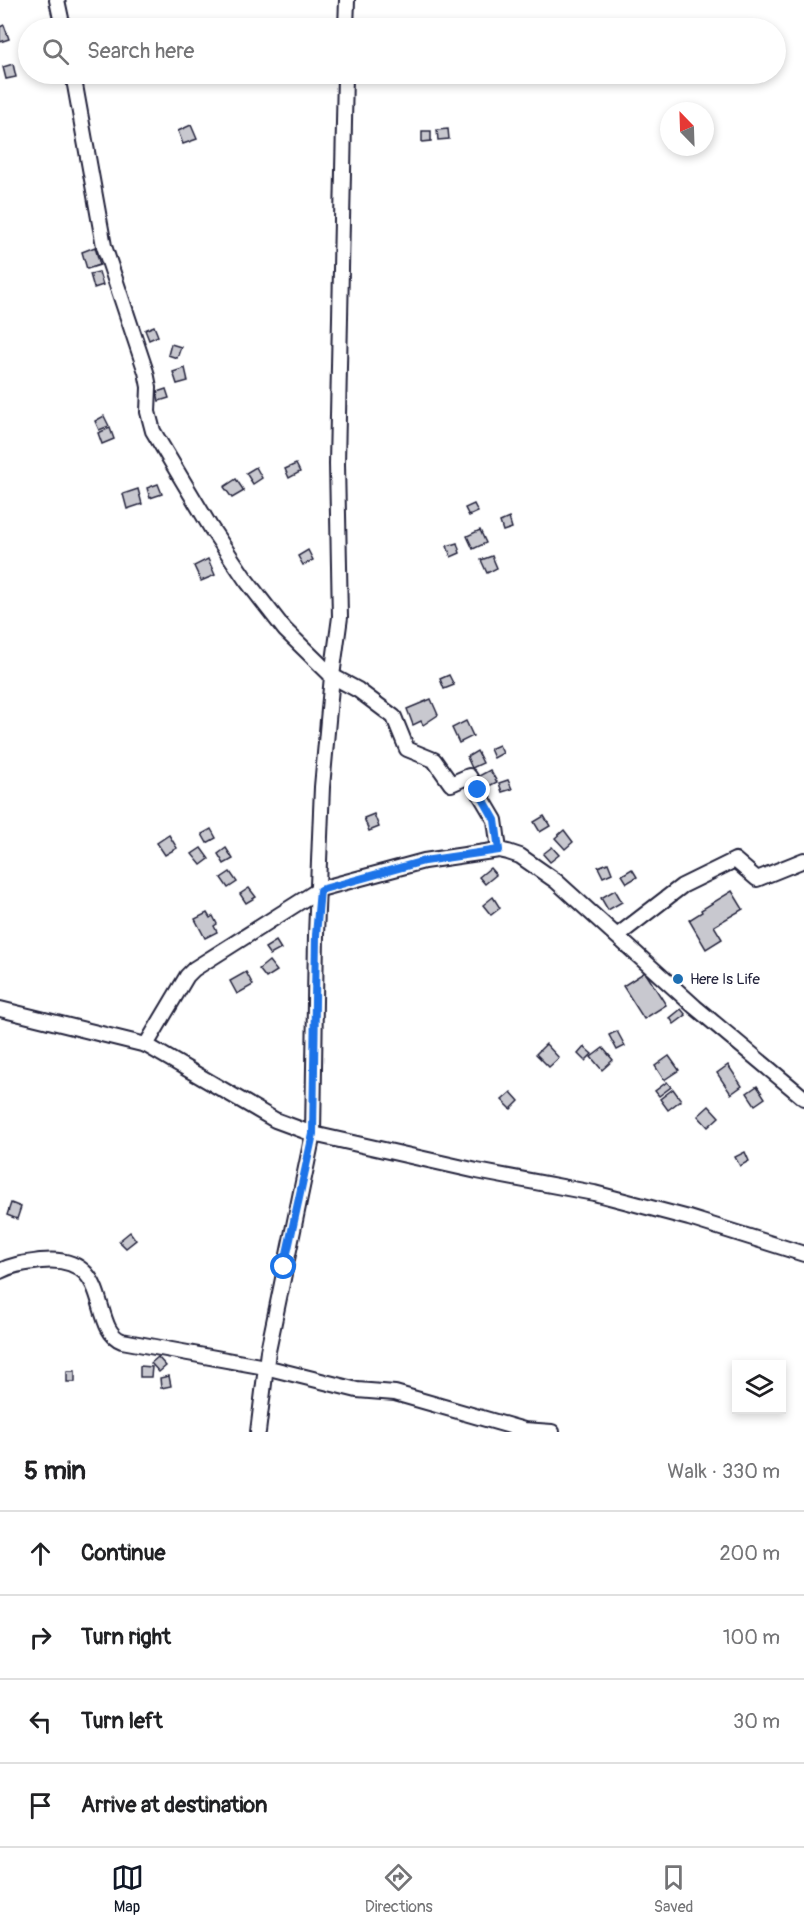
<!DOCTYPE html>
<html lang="en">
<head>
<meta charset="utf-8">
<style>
  body { margin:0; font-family:Pangolin,sans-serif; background:#f6f6f6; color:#202124 }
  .controls { position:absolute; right:18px; bottom:18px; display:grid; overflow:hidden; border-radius:0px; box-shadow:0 3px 9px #0003 }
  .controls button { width:54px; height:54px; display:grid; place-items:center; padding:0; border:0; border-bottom:2px solid #e0e0e0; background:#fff; color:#202124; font:30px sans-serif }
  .compass { position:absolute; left:660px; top:102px; width:54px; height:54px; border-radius:50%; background:#fff; box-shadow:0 3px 9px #0003; rotate:337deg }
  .stop { position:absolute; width:18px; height:18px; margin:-14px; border:4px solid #1a73e8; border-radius:50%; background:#fff }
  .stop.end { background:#1a73e8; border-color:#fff; box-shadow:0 2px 6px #0008 }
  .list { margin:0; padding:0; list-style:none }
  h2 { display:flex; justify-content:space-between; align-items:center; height:78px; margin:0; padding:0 24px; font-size:26px }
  h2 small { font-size:20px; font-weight:400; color:#757577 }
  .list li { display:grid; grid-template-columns:39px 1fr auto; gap:18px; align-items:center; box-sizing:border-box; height:84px; padding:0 24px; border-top:2px solid #e0e0e0 }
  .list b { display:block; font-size:22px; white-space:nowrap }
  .list em { font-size:20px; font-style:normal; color:#757577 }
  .icon { flex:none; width:33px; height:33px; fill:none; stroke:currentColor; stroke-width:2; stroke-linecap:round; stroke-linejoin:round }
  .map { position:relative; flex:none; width:804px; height:1432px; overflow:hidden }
  .search { position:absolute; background:#fff; box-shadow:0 3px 9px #0003; left:18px; right:18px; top:18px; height:66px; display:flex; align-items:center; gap:15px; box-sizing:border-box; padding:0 21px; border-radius:33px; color:#757577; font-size:22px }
  .sheet { height:414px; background:#fff }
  nav { display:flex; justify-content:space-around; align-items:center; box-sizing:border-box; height:84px; border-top:2px solid #e0e0e0; background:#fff; font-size:16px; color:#757577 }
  nav a { display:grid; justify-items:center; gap:3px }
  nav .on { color:#111827 }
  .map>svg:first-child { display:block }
  .building { fill:#c8c8cf; stroke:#22223b; stroke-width:1.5 }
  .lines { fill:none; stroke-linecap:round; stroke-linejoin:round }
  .street-casing { stroke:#22223b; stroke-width:18 }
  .street { stroke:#fff; stroke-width:14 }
  .route { stroke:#1a73e8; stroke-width:8 }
  .poi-dot { fill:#1f6fb2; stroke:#fff; stroke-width:2 }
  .labels { text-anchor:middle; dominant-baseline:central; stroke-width:4.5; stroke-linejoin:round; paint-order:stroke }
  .poi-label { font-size:15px; fill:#22223b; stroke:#fff; text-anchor:start }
</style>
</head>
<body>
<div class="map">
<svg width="804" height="1432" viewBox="0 0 804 1432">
  <rect width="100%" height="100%" fill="#fff"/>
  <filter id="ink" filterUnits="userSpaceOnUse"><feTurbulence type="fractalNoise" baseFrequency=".0167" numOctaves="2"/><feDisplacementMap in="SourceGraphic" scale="12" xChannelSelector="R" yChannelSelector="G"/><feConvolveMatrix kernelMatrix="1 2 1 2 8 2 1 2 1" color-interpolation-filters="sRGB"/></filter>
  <g filter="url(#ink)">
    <g class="building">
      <polygon points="4,25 9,39 0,42 0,27"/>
      <polygon points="13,64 16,77 6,79 3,67"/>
      <polygon points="191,125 197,139 183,144 178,131"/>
      <polygon points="448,129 449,139 438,140 437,130"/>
      <polygon points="422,131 431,131 431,141 422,142"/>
      <polygon points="95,247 100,265 87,269 82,252"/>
      <polygon points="99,272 103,285 94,288 90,274"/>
      <polygon points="154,326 158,336 149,340 145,330"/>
      <polygon points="171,344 181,347 177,358 168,355"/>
      <polygon points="185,368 188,381 177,384 173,372"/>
      <polygon points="166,389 169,398 159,401 157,392"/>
      <polygon points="104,416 109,426 99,430 95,421"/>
      <polygon points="110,428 114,439 102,444 98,433"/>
      <polygon points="296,464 300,472 289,478 285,469"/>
      <polygon points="256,467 262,478 253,484 246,473"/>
      <polygon points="236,479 244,491 232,498 224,487"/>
      <polygon points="158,484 162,494 150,498 147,488"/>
      <polygon points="138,489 142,504 127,509 123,494"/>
      <polygon points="474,504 478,512 469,516 465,508"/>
      <polygon points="509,518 512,528 503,531 500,522"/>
      <polygon points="480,530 486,543 473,549 467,536"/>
      <polygon points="457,543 460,553 451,557 447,546"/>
      <polygon points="308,550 313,560 303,565 298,556"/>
      <polygon points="492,556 497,568 487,573 481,560"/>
      <polygon points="208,559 215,575 201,581 194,566"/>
      <polygon points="449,675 454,685 444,689 440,679"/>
      <polygon points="431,699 438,715 423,725 421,721 413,725 407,709"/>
      <polygon points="466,721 473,736 459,743 452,728"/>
      <polygon points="499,745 503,753 494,758 490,749"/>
      <polygon points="477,751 483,763 472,768 467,757"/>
      <polygon points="490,770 497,782 483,789 477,777"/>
      <polygon points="508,780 512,789 502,792 499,783"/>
      <polygon points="374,814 379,827 369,831 364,818"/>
      <polygon points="544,816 550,826 540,832 534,822"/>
      <polygon points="211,829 216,838 207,843 202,834"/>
      <polygon points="564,830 573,842 565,849 555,838"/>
      <polygon points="169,835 177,848 165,855 157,843"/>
      <polygon points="552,847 559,855 550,862 543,854"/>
      <polygon points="201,848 209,859 201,865 192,854"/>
      <polygon points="226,848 233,859 224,864 218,854"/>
      <polygon points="608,863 612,873 603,877 598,867"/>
      <polygon points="490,868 496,875 485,884 479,877"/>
      <polygon points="632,869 637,877 627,883 622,875"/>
      <polygon points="230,872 237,882 228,888 221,878"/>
      <polygon points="249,888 256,897 246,903 240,894"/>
      <polygon points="615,890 622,902 608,910 601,898"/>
      <polygon points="732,891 743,909 714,926 722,939 706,949 689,920 702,912 701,910"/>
      <polygon points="493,897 500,908 491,915 483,905"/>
      <polygon points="207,913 210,918 213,916 217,924 214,926 217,932 205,938 195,919"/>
      <polygon points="276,941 281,949 270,955 265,948"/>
      <polygon points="269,961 277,971 266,978 259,969"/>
      <polygon points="246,972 253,985 237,994 230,981"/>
      <polygon points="645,972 666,1005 644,1019 623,986"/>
      <polygon points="681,1009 686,1015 674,1024 670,1018"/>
      <polygon points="617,1031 625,1046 617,1050 609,1035"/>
      <polygon points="546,1044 559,1058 549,1067 536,1054"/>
      <polygon points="584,1047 592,1054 585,1061 578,1054"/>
      <polygon points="603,1048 613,1060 602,1070 591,1057"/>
      <polygon points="669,1056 679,1070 664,1080 655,1066"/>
      <polygon points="728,1065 742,1086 731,1094 717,1073"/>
      <polygon points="667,1082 671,1087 659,1096 655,1091"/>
      <polygon points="757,1086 765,1098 755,1105 747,1093"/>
      <polygon points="673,1089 681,1100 668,1110 660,1099"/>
      <polygon points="511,1092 519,1101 511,1109 502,1100"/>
      <polygon points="709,1106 719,1117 708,1127 698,1116"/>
      <polygon points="745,1152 749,1161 740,1166 735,1157"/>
      <polygon points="11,1203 21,1207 17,1219 7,1215"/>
      <polygon points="130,1232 136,1240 126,1248 119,1241"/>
      <polygon points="158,1357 166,1366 159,1372 151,1363"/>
      <polygon points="140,1366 152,1367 151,1377 140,1377"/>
      <rect x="67" y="1371" width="8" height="11"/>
      <polygon points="169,1376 171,1386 161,1388 160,1378"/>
    </g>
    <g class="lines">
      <defs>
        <g id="street">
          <polyline points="57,0 63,28"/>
          <polyline points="346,28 347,0"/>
          <polyline points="73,74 104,246 146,372 149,387 148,412 153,431 211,528 246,580 285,630 332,676 358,690 394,717 407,749 434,760 451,784 469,776 495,820 499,850"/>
          <polyline points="617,936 682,886 735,860 757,879 804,860"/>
          <polyline points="0,1009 146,1045 275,1120 313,1134 477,1171 594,1193 689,1218 804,1254"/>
          <polyline points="146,1045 187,976 194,969 320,889 424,861 499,850 508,852 520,856 556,881 695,1007 804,1098"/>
          <path d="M0 1271C13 1264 27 1263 41 1261 115 1253 89 1329 122 1341L265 1367 357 1390 395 1393 524 1430 552 1432"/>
          <polyline points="258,1432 268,1351 313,1134 316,935 322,787 332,676 340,617 337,464 345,74"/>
        </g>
      </defs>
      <use href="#street" class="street-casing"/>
      <use href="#street" class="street"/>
    </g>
  </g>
  <g class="lines" filter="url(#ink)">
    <polyline class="route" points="284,1267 313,1134 316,935 320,890 424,861 499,850 495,820 478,790"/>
  </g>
  <circle class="poi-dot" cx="678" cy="979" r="6"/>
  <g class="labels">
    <g class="poi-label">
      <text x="690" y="979">Here Is Life</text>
    </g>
  </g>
</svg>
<div class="controls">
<button><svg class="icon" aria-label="layers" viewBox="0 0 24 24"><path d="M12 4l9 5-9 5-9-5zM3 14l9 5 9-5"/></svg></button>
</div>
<svg class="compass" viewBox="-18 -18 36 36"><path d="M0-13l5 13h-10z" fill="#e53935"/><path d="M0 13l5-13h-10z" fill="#757577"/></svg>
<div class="stop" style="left:284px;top:1267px"></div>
<div class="stop end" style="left:478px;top:790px"></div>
<div class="search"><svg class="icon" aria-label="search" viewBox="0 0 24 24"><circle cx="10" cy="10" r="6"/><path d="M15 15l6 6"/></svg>Search here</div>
</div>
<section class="sheet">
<h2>5 min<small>Walk · 330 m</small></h2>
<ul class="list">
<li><svg class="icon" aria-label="ahead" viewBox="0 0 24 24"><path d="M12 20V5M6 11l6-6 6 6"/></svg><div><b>Continue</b></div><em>200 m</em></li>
<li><svg class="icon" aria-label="right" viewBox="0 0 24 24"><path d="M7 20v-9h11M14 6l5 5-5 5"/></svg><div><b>Turn right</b></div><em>100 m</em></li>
<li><svg class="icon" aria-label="left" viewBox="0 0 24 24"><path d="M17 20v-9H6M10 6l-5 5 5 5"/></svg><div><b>Turn left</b></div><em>30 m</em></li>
<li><svg class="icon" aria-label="arrive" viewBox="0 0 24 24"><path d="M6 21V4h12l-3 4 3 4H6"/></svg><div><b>Arrive at destination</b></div></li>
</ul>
</section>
<nav>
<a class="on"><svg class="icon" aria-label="map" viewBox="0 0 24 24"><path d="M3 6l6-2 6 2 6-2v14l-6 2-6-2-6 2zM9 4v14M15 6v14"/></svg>Map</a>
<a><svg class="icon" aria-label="directions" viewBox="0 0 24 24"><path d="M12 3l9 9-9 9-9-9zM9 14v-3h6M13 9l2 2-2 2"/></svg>Directions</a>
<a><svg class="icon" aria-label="saved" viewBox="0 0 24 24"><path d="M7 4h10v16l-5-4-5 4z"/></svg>Saved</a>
</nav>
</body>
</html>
